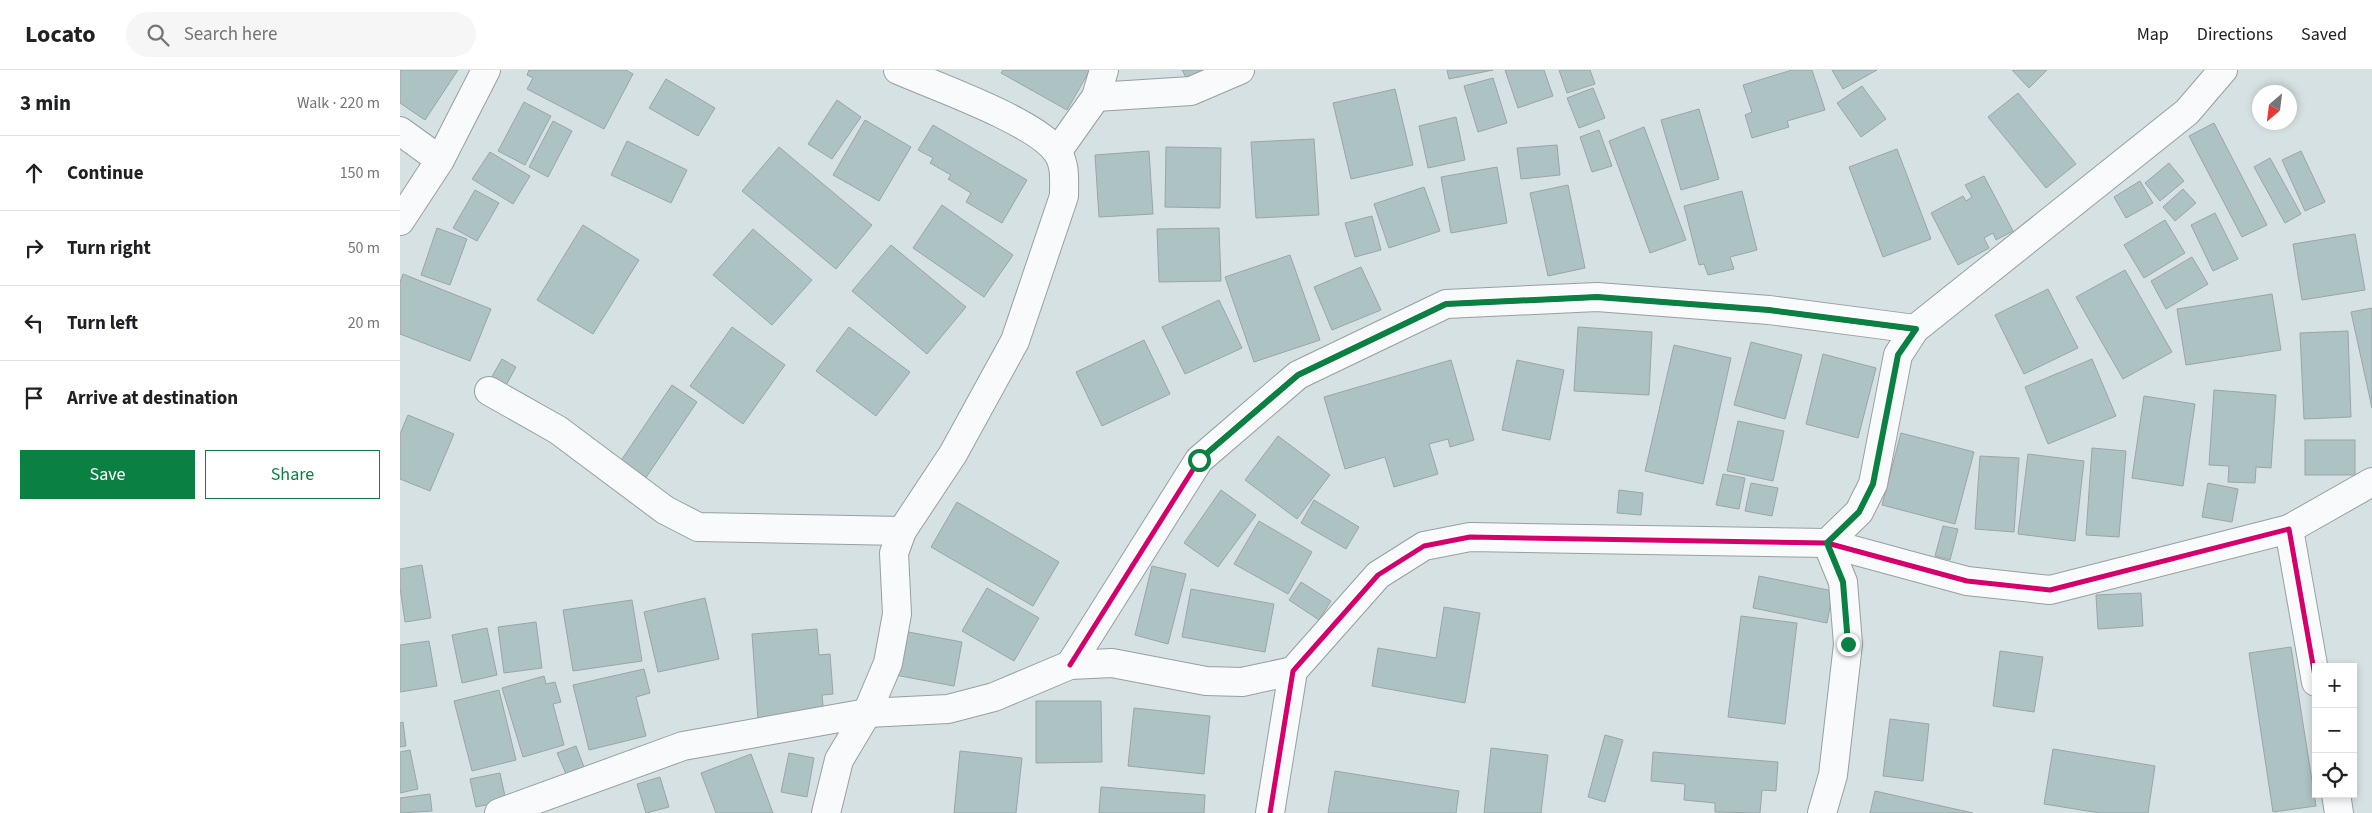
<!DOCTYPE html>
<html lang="en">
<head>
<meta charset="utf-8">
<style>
  body { margin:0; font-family:"Source Sans 3",sans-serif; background:#f6f6f6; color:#202124 }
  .controls { position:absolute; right:15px; bottom:15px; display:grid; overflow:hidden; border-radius:0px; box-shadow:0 2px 8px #0003 }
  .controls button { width:45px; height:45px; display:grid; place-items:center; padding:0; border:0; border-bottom:1px solid #e0e0e0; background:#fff; color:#202124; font:25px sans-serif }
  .compass { position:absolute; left:1852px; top:15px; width:45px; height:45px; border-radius:50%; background:#fff; box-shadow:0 2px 8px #0003; rotate:208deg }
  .stop { position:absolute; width:15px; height:15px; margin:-11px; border:4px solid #0b8043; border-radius:50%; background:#fff }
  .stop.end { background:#0b8043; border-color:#fff; box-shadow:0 1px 5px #0008 }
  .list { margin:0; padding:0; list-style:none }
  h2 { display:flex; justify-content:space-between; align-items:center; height:65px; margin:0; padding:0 20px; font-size:21px }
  h2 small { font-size:16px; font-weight:400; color:#757577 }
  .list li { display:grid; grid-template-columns:32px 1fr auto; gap:15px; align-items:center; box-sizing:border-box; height:75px; padding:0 20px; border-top:1px solid #e0e0e0 }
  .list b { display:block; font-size:19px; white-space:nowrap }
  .list em { font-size:16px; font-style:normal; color:#757577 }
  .actions { display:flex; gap:10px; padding:15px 20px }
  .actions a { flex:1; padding:11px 0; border:1px solid #0b8043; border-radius:0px; text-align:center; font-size:18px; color:#0b8043 }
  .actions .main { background:#0b8043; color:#fff }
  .icon { flex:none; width:28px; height:28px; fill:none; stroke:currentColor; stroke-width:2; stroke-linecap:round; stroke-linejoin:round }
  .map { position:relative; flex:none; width:1972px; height:743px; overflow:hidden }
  header { display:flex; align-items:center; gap:30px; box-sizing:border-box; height:70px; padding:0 25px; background:#fff; border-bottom:1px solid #e0e0e0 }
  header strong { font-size:24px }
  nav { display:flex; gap:28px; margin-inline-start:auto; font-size:18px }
  .search { width:350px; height:45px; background:#f6f6f6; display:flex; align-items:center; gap:12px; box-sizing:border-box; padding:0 18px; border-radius:28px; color:#757577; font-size:19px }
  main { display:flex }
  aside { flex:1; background:#fff }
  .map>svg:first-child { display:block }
  .building { fill:#adc2c3; stroke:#9ba5a6 }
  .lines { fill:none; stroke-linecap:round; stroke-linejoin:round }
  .street-casing { stroke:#96a0a1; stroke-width:30 }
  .street { stroke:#f9fafb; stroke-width:28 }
  .cycleway-casing { stroke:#fff; stroke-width:8 }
  .cycleway { stroke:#d6006c; stroke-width:5 }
  .route { stroke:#0b8043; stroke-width:6 }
</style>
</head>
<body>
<header>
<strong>Locato</strong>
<div class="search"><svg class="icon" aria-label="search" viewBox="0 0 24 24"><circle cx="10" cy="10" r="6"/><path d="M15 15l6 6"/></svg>Search here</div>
<nav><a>Map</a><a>Directions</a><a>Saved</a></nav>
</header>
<main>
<aside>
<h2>3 min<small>Walk · 220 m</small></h2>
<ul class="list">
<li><svg class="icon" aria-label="ahead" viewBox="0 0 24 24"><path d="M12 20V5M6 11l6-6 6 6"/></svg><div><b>Continue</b></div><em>150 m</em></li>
<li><svg class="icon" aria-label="right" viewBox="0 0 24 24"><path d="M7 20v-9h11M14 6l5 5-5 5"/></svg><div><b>Turn right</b></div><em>50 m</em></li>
<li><svg class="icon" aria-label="left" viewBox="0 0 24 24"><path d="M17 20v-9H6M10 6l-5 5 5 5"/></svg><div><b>Turn left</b></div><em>20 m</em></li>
<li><svg class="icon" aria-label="arrive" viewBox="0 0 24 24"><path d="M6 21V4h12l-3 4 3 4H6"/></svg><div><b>Arrive at destination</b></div></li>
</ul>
<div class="actions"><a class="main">Save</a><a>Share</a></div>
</aside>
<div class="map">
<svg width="1972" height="743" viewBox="0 0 1972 743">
  <rect width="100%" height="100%" fill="#d5e1e2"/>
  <g class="building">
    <polygon points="0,0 58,0 25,50 0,33"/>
    <polygon points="129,0 226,0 233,4 204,59 127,19 133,8 127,5"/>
    <polygon points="603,0 690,0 667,40 601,3"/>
    <polygon points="782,0 821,0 790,15"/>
    <polygon points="1047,0 1093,0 1049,9"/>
    <polygon points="1105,0 1144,0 1153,26 1118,38"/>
    <polygon points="1159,0 1190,0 1195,14 1167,23"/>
    <polygon points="1392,0 1412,0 1425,40 1387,51 1389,57 1352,68 1345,45 1352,42 1343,15"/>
    <polygon points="1432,0 1477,0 1443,19"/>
    <polygon points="1612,0 1647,0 1629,18"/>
    <polygon points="1093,8 1107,53 1078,62 1064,16"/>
    <polygon points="266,9 315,38 298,66 249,38"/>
    <polygon points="1462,16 1486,49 1461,67 1437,33"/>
    <polygon points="1193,18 1205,48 1179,58 1167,28"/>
    <polygon points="995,19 1013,95 951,109 933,33"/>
    <polygon points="1618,23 1676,94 1646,118 1588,47"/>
    <polygon points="437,30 461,47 432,89 408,74"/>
    <polygon points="124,32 151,46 125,95 98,81"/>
    <polygon points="1299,39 1319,109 1281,120 1261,50"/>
    <polygon points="1056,47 1065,90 1028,98 1019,56"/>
    <polygon points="465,50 511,77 479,131 433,105"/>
    <polygon points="153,51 172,61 148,107 129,97"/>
    <polygon points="1814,53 1867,155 1842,167 1789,66"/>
    <polygon points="533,55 627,110 602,153 566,132 571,123 548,109 551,105 530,93 533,88 518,80"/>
    <polygon points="1244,57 1286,170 1250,183 1209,71"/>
    <polygon points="1199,60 1212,96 1192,102 1180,67"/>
    <polygon points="914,69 919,145 856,148 851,72"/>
    <polygon points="227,71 287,100 271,133 211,105"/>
    <polygon points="1157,75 1160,105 1121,109 1117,78"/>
    <polygon points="379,77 472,155 436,199 342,121"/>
    <polygon points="766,77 821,78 820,138 765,137"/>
    <polygon points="1497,79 1531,169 1483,187 1449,97"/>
    <polygon points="749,81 753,144 699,147 695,85"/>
    <polygon points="1901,81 1925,132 1905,141 1882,90"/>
    <polygon points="90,82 130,106 113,134 72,109"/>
    <polygon points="1870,88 1901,144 1885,153 1854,97"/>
    <polygon points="1769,93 1784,111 1760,131 1745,113"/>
    <polygon points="1097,97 1107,153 1051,163 1041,107"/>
    <polygon points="1584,106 1613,161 1596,170 1593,163 1584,168 1589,178 1558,195 1531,143 1563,126 1566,131 1572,127 1565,115"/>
    <polygon points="1740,111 1753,133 1726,148 1714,127"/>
    <polygon points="1168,115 1185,198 1148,206 1130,123"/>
    <polygon points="1024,117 1040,161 989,178 974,134"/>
    <polygon points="1783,119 1796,133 1775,151 1763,137"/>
    <polygon points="75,120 99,133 77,171 53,158"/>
    <polygon points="1342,121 1357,180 1330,187 1334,199 1308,205 1304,194 1299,195 1284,136"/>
    <polygon points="542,135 613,185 584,227 513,178"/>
    <polygon points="1815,143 1838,189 1813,201 1791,155"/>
    <polygon points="972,146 981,180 955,187 945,153"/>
    <polygon points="1765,150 1785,183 1744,208 1724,175"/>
    <polygon points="183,155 239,190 193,264 137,230"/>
    <polygon points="37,158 67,169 50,215 21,205"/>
    <polygon points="819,158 821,211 759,212 757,159"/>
    <polygon points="353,159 412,210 372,255 313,205"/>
    <polygon points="1955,164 1965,220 1902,230 1893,174"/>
    <polygon points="491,175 566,237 527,284 452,221"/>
    <polygon points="890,185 920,270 854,292 825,207"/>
    <polygon points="1792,187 1808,214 1766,239 1751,211"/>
    <polygon points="961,197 981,240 932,260 914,217"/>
    <polygon points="1725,200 1772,282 1723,309 1676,227"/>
    <polygon points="3,204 91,239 70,291 0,264 0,212"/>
    <polygon points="1648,219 1678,278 1624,304 1595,245"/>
    <polygon points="1872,224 1881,280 1786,295 1777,239"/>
    <polygon points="819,230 842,278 785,304 762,257"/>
    <polygon points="1972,238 1972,338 1951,242"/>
    <polygon points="332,257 385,295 343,354 290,316"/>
    <polygon points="449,257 510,302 476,346 416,301"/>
    <polygon points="1178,257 1252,262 1249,325 1174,321"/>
    <polygon points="1948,261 1951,347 1904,349 1900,263"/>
    <polygon points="744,270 770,324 702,356 676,302"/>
    <polygon points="1351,272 1402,285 1385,349 1334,335"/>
    <polygon points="1274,275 1331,288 1303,414 1245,401"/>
    <polygon points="1423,284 1476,298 1458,368 1406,354"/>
    <polygon points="102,289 116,297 104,319 90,310"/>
    <polygon points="1692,289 1716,346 1648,374 1625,317"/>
    <polygon points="1051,290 1074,370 1050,377 1048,369 1029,374 1038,404 994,417 985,387 945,399 924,327"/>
    <polygon points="1117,290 1164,300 1150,370 1102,360"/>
    <polygon points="272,315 297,332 245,409 220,392"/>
    <polygon points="1814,320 1876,325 1871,398 1856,397 1855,413 1828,412 1829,396 1809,395"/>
    <polygon points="1744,326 1795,334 1783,416 1732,408"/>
    <polygon points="8,345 54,364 30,421 0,409 0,364"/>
    <polygon points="1338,351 1384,361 1373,411 1327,401"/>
    <polygon points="1501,363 1574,382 1555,454 1482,435"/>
    <polygon points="878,366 930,405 897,449 845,410"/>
    <rect x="1905" y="370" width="50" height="35"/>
    <polygon points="1692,378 1726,381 1719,467 1686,465"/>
    <polygon points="1628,384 1684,391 1675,471 1618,464"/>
    <polygon points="1580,386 1619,388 1614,462 1575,459"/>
    <polygon points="1323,404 1345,408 1339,439 1316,435"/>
    <polygon points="1351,413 1378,418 1372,446 1345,441"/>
    <polygon points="1808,413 1838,419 1832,452 1802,447"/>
    <polygon points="821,420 856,445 818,497 784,473"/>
    <polygon points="1219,420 1243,423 1241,445 1217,443"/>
    <polygon points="914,430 959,457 946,479 901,453"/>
    <polygon points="557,432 659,492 633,536 531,477"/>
    <polygon points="859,451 912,482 888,524 834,494"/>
    <polygon points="1543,456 1558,459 1550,490 1535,486"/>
    <polygon points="22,495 31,548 5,552 0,518 0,499"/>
    <polygon points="752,496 786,504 768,574 735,565"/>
    <polygon points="1359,506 1433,521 1427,553 1353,538"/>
    <polygon points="901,512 931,531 919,550 889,530"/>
    <polygon points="587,518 639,548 614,591 562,561"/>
    <polygon points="791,519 874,534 865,582 782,567"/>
    <polygon points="1741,523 1743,556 1698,559 1696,525"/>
    <polygon points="305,528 319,589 258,602 244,542"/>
    <polygon points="232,530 242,591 173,601 163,540"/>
    <polygon points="1044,537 1080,543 1065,633 972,616 978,578 1036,588"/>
    <polygon points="1341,546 1397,553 1385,654 1328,647"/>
    <polygon points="136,552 142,598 104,603 98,557"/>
    <polygon points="87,558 97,605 62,613 52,565"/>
    <polygon points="417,559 419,585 430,584 433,624 422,625 424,646 358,650 352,564"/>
    <polygon points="503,561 562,572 554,616 495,605"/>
    <polygon points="29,571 37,616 0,622 0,575"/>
    <polygon points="1891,577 1916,736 1873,742 1849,583"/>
    <polygon points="1600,581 1643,587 1634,642 1593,636"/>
    <polygon points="244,599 250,623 236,627 246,666 189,680 173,615"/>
    <polygon points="144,606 146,614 155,612 161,632 153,634 164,675 123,687 102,618"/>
    <polygon points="99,620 116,690 72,701 54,631"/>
    <polygon points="636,631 701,631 702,692 636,693"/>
    <polygon points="734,638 810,646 804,704 728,696"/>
    <polygon points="1490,649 1529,654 1523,711 1483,706"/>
    <polygon points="3,652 6,676 0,677 0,653"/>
    <polygon points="1205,665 1223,670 1205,732 1188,727"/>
    <polygon points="176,676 184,697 166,704 157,683"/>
    <polygon points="1091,678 1148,685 1141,743 1084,743"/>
    <polygon points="1653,679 1755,696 1748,743 1700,743 1644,734"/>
    <polygon points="10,680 18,719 0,723 0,682"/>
    <polygon points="560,681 622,688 616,743 554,743"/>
    <polygon points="1253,682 1378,692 1376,721 1362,720 1360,743 1315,742 1315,733 1284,730 1285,714 1251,711"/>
    <polygon points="389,683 414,688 407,727 381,722"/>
    <polygon points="351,684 373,743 316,743 301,703"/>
    <polygon points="935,701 1059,721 1056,743 928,743"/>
    <polygon points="100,703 106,731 76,737 70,709"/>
    <polygon points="260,707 269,737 246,743 237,714"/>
    <polygon points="701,717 805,725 804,743 699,743"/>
    <polygon points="1475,721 1573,743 1470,743"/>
    <polygon points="30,724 32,741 0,743 0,728"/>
  </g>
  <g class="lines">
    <defs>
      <g id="street">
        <polyline points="696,27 791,21 840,0"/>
        <polyline points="0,61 40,90"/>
        <polyline points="657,82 696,27 704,0"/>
        <polyline points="0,151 40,90 86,0"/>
        <polyline points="89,321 158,360 265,440 298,457 502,461"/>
        <polyline points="1889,459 1972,412"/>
        <polyline points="1427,473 1459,442 1473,414 1498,285 1515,259 1787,42 1823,0"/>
        <polyline points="670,595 799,390 898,305 1046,234 1197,227 1369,240 1515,259"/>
        <polyline points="1936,724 1939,743"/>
        <polyline points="99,743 283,676 467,643 548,639 594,627 670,595 712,593 806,611 842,612 893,601"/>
        <path d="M426 743 439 690 467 643 488 593 497 544 494 483 502 461 553 384 615 271 664 126C664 112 666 94 657 82 637 52 535 16 498 0"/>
        <polyline points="870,743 893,601 978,505 1024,476 1070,467 1427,473 1567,511 1650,520 1889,459 1916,612"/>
        <polyline points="1422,743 1433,705 1448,574 1443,512 1427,473"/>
      </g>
    </defs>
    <use href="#street" class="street-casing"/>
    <use href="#street" class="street"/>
    <defs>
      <g id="cycleway">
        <polyline points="670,595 799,390 898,305 1046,234 1197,227 1369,240 1515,259"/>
        <polyline points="870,743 893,601 978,505 1024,476 1070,467 1427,473 1567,511 1650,520 1889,459 1916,612"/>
      </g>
    </defs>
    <use href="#cycleway" class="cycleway-casing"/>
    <use href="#cycleway" class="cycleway"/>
  </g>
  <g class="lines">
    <polyline class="route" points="799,390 898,305 1046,234 1197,227 1369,240 1516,259 1498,285 1473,414 1459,442 1427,473 1443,512 1448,574"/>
  </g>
</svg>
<div class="controls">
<button>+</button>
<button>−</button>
<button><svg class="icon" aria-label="locate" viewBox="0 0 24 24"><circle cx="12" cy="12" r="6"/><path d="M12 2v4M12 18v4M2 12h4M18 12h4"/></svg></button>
</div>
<svg class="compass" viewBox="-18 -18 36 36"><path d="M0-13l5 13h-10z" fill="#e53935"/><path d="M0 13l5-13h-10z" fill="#757577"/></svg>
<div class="stop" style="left:799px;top:390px"></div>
<div class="stop end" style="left:1448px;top:574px"></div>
</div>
</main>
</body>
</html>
